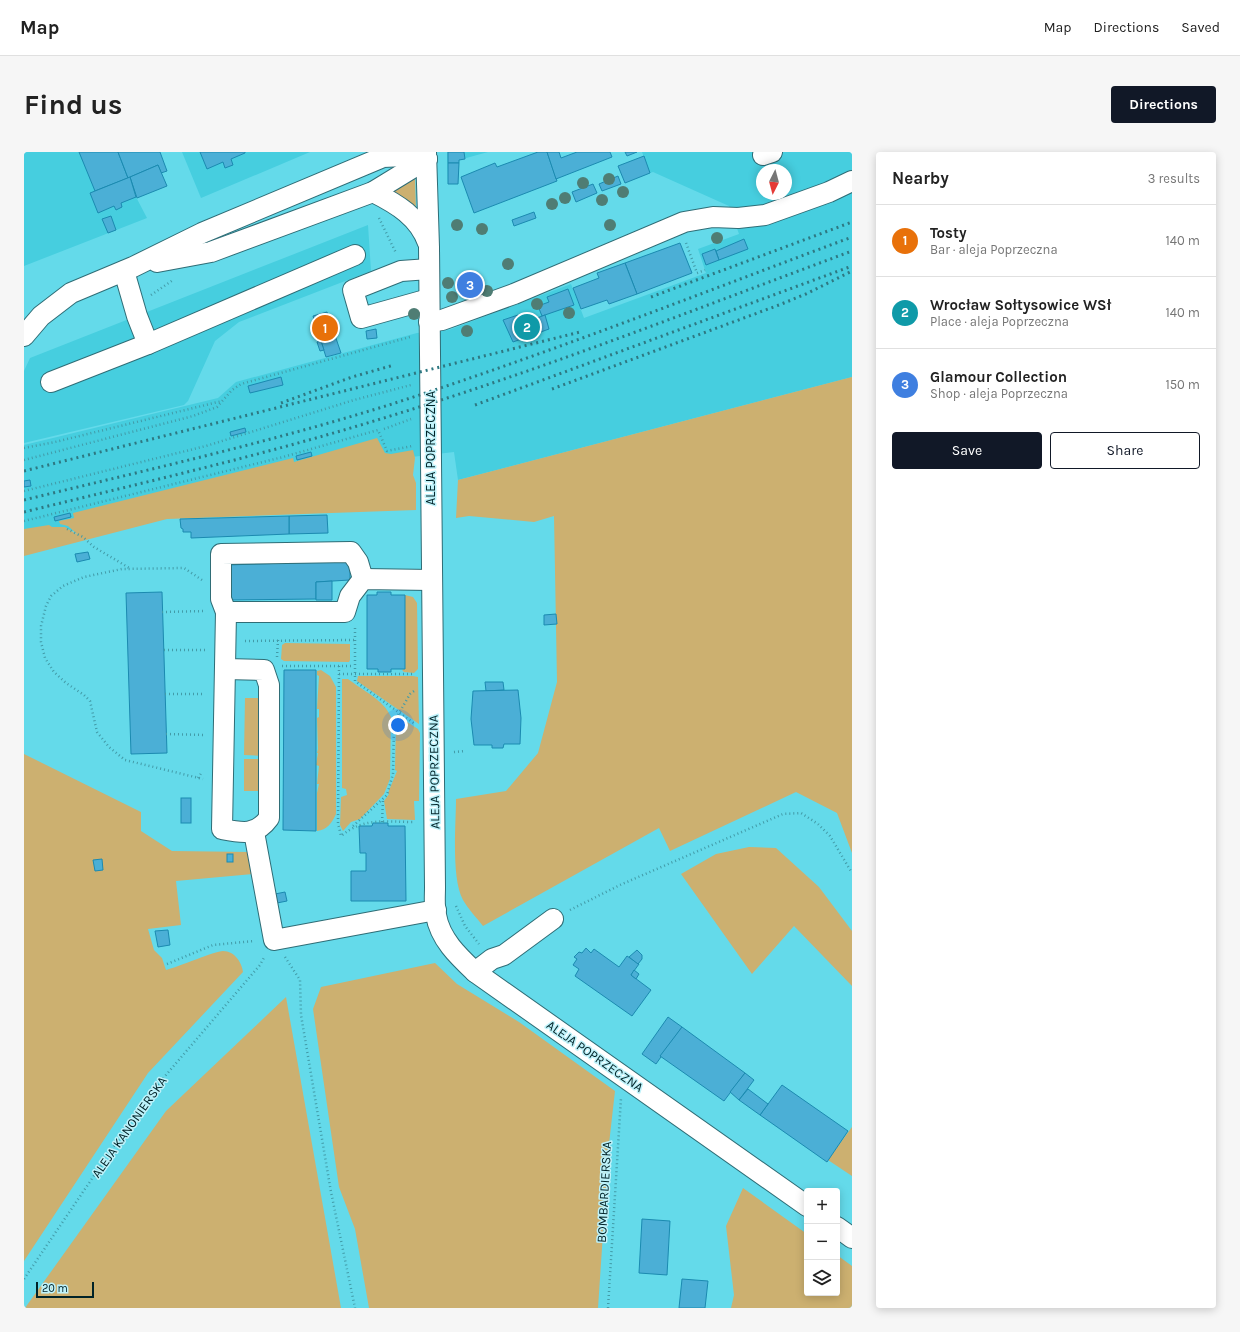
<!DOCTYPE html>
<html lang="en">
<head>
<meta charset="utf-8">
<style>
  body { margin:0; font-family:Karla,sans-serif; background:#f6f6f6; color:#222 }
  .controls { position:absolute; right:12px; bottom:12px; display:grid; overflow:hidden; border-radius:4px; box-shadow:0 2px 10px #0003 }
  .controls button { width:36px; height:36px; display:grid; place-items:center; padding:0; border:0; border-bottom:1px solid #e0e0e0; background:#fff; color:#222; font:20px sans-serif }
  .compass { position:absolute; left:732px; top:12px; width:36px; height:36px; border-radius:50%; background:#fff; box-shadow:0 2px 10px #0003; rotate:186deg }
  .scale { position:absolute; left:12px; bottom:10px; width:58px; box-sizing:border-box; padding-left:4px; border:2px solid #002328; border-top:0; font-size:11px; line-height:14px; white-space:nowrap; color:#002328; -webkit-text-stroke:3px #bef2fa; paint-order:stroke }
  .you { position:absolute; left:374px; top:573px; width:14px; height:14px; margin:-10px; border:3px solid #fff; border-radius:50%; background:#1a73e8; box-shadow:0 0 0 6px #1a73e833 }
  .badge { display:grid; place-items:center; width:26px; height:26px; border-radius:50%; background:#111827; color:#fff; font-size:13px; font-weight:700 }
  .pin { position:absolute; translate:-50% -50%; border:2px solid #fff; box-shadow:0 1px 4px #0006 }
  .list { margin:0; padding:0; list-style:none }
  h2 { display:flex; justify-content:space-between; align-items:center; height:52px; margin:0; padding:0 16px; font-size:17px }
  h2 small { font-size:13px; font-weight:400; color:#767676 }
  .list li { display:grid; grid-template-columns:26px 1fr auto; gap:12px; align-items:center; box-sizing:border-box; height:72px; padding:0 16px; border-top:1px solid #e0e0e0 }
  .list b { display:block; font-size:15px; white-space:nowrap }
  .list p { margin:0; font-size:13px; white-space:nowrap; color:#767676 }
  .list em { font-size:13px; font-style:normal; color:#767676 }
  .actions { display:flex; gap:8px; padding:12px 16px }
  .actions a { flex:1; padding:9px 0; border:1px solid #111827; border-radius:4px; text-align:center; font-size:14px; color:#111827 }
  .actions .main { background:#111827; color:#fff }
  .icon { flex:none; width:22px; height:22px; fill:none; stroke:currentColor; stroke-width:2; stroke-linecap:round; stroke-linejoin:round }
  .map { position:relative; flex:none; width:828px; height:1156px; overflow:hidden; border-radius:4px }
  header { display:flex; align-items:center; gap:24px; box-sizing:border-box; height:56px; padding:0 20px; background:#fff; border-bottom:1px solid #e0e0e0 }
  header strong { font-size:19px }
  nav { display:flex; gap:22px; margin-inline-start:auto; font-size:14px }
  .intro { display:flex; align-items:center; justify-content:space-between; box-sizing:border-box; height:96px; padding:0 24px }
  h1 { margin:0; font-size:28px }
  .button { padding:10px 18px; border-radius:4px; background:#111827; color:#fff; font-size:14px; font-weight:700 }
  main { display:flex; gap:24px; padding:0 24px }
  aside { flex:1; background:#fff; border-radius:4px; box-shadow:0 2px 10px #0003 }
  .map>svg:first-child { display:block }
  .built { fill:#46cedf; fill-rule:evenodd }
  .green { fill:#ccb070 }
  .building { fill:#4bafd6; stroke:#1b8ab0 }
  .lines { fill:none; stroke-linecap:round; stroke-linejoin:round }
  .minor-casing { stroke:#2f6d76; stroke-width:22 }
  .path { stroke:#429ba8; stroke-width:2.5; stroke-dasharray:1 3; stroke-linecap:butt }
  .minor { stroke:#fff; stroke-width:20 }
  .rail { stroke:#2e7882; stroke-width:3; stroke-dasharray:2 4; stroke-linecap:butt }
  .tree { fill:#4f7d74 }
  .labels { text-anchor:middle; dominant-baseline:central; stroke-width:3; stroke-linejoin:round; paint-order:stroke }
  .street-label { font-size:13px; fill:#002328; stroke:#bef2fa }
</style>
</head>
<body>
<header>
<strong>Map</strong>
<nav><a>Map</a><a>Directions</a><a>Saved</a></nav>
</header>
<div class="intro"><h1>Find us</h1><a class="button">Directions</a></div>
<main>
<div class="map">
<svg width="828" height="1156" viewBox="0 0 828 1156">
  <rect width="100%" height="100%" fill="#64daea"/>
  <g class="built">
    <polygon points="0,0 94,0 112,45 123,66 0,114"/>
    <polygon points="158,0 286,0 177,46"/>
    <polygon points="423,0 464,0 435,8 434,32 424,32"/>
    <path d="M618 0H828V225L434 328 430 300 379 306 0 390V293L194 246 212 230 393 181 425 178 547 132 560 166 682 121 674 97 715 82 705 54 629 20 626 21ZM738 18H762V42H738Z"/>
    <polygon points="344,73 347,119 215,170 191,189 164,249 160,253 0,291 0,219 6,206"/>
  </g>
  <g class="green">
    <polygon points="391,24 392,59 361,39"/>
    <path d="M828 225V701L813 661 772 640 646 699 635 676 459 774C453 766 444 757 439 748 427 726 432 672 432 647L482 639 514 601 533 530 530 364 510 370 445 364 432 366 434 328Z"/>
    <polygon points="353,286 361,301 367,302 389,298 391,306 389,323 392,331 392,358 143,367 0,404 0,377 25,373 28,375 41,375 54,383 44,374 36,372 35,369 50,366 49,361 269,306 270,310"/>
    <polygon points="381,443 389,445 393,451 394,517 390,521 380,520 378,518 381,516"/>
    <polygon points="261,491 326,492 326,508 325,510 260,509 257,507 258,493"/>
    <path d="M297 518 306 524 312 535V662C308 671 303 678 293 679V641L295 632H293L295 614 292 613 294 601H293L294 597 293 566 295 565V557H293L295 524 293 523V519Z"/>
    <polygon points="334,524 389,524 394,525 395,572 333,529"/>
    <path d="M318 527H324C338 538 360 548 367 565L366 627 360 642 336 667 327 670 319 679 316 673 317 645 323 643 322 637 318 636Z"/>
    <polygon points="221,546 240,546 240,604 220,603"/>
    <polygon points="380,568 394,577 396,581 395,649 390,649 391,668 363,667 360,649 365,642 364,641 373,619 371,618 372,572"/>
    <path d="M0 602 117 660V679L148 699 226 700 229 722 152 729 157 773 124 777 130 798 138 806 142 818C154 815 191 799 199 799 211 799 218 811 219 820L124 921 0 1109Z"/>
    <rect x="220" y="607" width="20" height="32"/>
    <polygon points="725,695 752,696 795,735 828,779 828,834 770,774 728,822 657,722 692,702"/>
    <polygon points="411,811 433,832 495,870 591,939 585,992 574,1156 345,1156 331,1077 315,1035 289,857 297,835"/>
    <polygon points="262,845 317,1156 1,1156 142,959"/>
    <polygon points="828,975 828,1024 804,1008"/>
    <polygon points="719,1036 783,1082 783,1141 813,1141 813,1103 828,1114 828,1156 707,1156 710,1143 702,1074"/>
  </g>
  <g class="building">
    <polygon points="55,0 94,0 104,26 71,39"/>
    <polygon points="94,0 136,0 143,19 137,21 134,13 104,26"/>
    <polygon points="176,0 221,0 221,1 207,7 209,13 201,16 199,10 183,17"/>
    <polygon points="424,0 440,0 441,7 435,8 435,11 424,11"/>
    <polygon points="514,0 523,0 533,29 450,61 437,25 471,11 473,15"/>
    <polygon points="523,0 535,0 537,6 553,0 586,0 588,5 532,27"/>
    <polygon points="601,0 613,0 603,4"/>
    <polygon points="620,4 626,21 601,31 594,14"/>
    <polygon points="424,11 435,11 434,32 424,32"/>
    <polygon points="134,13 143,34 113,46 106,25"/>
    <polygon points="594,24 597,32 578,39 575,32"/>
    <polygon points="106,25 112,45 97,51 98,55 92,58 90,54 74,61 66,41"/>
    <polygon points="569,32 573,41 552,50 548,40"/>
    <polygon points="510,60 512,66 490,74 488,68"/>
    <polygon points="87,64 92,78 84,81 78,67"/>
    <polygon points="720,87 724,97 695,108 692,99"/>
    <polygon points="656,91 668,121 613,142 601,111"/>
    <polygon points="691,97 695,108 682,113 678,102"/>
    <polygon points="601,111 613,142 585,152 583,148 557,157 549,136 575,126 573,121"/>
    <polygon points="449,119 456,139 443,144 437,128 441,126 439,122"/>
    <polygon points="544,137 550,153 518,164 514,154 525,150 523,145"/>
    <polygon points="303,160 317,201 302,205 289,164"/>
    <polygon points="494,163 497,172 521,163 525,177 489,190 479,168"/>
    <polygon points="352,177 353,186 343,187 342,179"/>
    <polygon points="297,189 300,198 296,199 293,190"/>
    <polygon points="257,225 259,233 226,241 224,234"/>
    <polygon points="221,276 222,280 207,284 206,280"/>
    <polygon points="287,300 288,304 273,308 272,304"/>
    <polygon points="6,328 7,334 0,335 0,329"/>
    <polygon points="46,361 47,365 31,369 30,365"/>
    <polygon points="303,363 304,381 265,382 265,364"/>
    <polygon points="265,364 265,382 167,386 167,380 159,380 159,377 157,376 156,367"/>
    <polygon points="64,400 66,407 53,410 51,402"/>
    <polygon points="326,409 326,428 292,430 292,447 204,448 203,413"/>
    <polygon points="308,429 308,448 292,448 292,430"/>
    <polygon points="138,440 143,601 107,602 102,441"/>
    <polygon points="353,440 367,440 367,443 381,443 381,517 367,517 367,520 354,520 354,517 343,517 343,443 353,443"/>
    <polygon points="532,462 533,472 520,473 520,463"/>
    <polygon points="260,518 292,518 292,679 259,678"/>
    <polygon points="461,530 479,530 480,538 462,539"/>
    <polygon points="494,538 497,566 496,592 480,592 479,596 468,596 468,593 450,593 447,567 449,539"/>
    <rect x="157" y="646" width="10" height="25"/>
    <polygon points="349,671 364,671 364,674 381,674 382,749 327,749 327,719 342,719 342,701 336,701 335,674 348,674"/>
    <rect x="203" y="702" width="6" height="8"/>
    <polygon points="78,707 79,718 71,719 69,708"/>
    <polygon points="261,740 263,749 253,751 251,742"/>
    <polygon points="144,778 146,793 134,795 131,779"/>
    <polygon points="562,796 567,801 570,797 595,815 603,804 615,812 607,823 627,838 608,864 551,824 555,817 549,813 553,807 550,805 555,800 558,801"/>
    <polygon points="613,798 618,803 618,807 614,812 605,805"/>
    <polygon points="610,818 615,822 612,827 607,823"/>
    <polygon points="644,865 658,875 632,912 618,902"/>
    <polygon points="658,875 721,921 700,949 636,904"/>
    <polygon points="721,921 730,928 715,948 706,940"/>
    <polygon points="758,933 824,979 803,1010 736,963"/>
    <polygon points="724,937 744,952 736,963 715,948"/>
    <polygon points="618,1067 646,1069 643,1123 615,1121"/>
    <polygon points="658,1127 684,1129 681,1156 655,1156"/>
  </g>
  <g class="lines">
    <defs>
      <g id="minor">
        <path d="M402 0 405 95 411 735C411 744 410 754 412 763 416 787 434 804 451 820L783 1054"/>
        <polyline points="739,3 748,0"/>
        <path d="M349 40C373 52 395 65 404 91"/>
        <polyline points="133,110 187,100 349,40 403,7"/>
        <polyline points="100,119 113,164 124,192 331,103"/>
        <polyline points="405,147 337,166 329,138 377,119 405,117"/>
        <polyline points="405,170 418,168 490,142 660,70 689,65 714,66 741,63 805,40 828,29"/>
        <polyline points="0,184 17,164 47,141 109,115 178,81 359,5 381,4 403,7"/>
        <polyline points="27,230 124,192"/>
        <polyline points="202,460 197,447 197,402 327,400 334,410 339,427"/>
        <path d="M202 517 240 518 245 533V666C232 684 218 681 198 677L202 460H321L326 444 339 427 407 428"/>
        <polyline points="230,680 250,788 412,758"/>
        <polyline points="451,820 468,807 480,803 529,767"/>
        <polyline points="813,1075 828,1086"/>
      </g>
    </defs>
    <use href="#minor" class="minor-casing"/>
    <g class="path">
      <polyline points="355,66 372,101"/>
      <polyline points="662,91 673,121 681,118"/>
      <polyline points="127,143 149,128"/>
      <polyline points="360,277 387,267"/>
      <polyline points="0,296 31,290 198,249"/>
      <polyline points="0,308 169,264 193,255 208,238 217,232 386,185"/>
      <polyline points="0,339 182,294 330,248 387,233"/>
      <polyline points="0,369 259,305 354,278 363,299 388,294"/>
      <polyline points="43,377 59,385 70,395 107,417"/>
      <polyline points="178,428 160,416 98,417 60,425 39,434 27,444 22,454 17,474 17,490 21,506 30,520 42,531 60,543 66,549 73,580 85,595 101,608 179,627"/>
      <polyline points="138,460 182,459"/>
      <polyline points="331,476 331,529 391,572"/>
      <polyline points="221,489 330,488"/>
      <polyline points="140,498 183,498"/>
      <polyline points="253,505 254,488"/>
      <polyline points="258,514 329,514"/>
      <path d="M315 514 314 671 317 684C340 665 362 670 390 670"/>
      <polyline points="315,522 390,522"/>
      <polyline points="141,542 180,542"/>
      <polyline points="142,582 181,583"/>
      <polyline points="430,600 441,599"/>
      <polyline points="174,626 178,620"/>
      <polyline points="358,670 359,648"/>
      <polyline points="329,674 363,643 369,622 370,570 386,542 390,539"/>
      <polyline points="432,754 441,774 455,792"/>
      <polyline points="546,758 596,733 759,662 777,661 794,672 806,684 828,721"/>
      <polyline points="261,805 276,828 277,863 307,1040 331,1156"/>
      <polyline points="143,812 189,793 230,789"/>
      <polyline points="0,1127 124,944 236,813 241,804"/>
      <polyline points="584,1156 597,946"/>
    </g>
    <use href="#minor" class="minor"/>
    <g class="rail">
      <polyline points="627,145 828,70"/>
      <polyline points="528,237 755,153 782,142 828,119"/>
      <polyline points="257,251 328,225 370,213"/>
      <polyline points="451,253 828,114"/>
      <polyline points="0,319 556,180"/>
      <path d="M0 348C123 318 247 290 368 252 523 202 675 142 828 85"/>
      <path d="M0 360C122 330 244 302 363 265 521 217 674 156 828 99"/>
    </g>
  </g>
  <g class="tree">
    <circle cx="585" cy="27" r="6"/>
    <circle cx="559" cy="31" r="6"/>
    <circle cx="599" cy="40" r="6"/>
    <circle cx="541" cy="46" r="6"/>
    <circle cx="578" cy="48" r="6"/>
    <circle cx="528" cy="52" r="6"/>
    <circle cx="433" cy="73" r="6"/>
    <circle cx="586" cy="73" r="6"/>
    <circle cx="458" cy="77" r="6"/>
    <circle cx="693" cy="86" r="6"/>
    <circle cx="484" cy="112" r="6"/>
    <circle cx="424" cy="131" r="6"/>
    <circle cx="463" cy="139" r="6"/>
    <circle cx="428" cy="145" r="6"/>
    <circle cx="513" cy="152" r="6"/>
    <circle cx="545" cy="161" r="6"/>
    <circle cx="390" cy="162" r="6"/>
    <circle cx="443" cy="179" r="6"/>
  </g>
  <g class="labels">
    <g class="street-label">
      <text transform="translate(406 296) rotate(-90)">ALEJA POPRZECZNA</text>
      <text transform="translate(410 620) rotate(-91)">ALEJA POPRZECZNA</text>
      <text transform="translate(571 904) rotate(35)">ALEJA POPRZECZNA</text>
      <text transform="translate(105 975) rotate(-55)">ALEJA KANONIERSKA</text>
      <text transform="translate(580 1040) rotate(-87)">BOMBARDIERSKA</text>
    </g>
  </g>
</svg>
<div class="controls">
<button>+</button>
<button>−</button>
<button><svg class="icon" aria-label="layers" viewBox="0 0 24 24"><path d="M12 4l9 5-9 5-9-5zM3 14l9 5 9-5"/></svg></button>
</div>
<svg class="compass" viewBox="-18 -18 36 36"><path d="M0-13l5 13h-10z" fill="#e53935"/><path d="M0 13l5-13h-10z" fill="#767676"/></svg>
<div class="scale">20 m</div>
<div class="you"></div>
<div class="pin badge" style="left:301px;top:176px;background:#e8710a">1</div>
<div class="pin badge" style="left:503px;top:175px;background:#0f9aa8">2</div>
<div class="pin badge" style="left:446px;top:133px;background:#3f7fe0">3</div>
</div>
<aside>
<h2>Nearby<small>3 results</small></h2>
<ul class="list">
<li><span class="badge" style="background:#e8710a">1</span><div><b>Tosty</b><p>Bar · aleja Poprzeczna</p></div><em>140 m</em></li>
<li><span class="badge" style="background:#0f9aa8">2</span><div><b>Wrocław Sołtysowice WSł</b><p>Place · aleja Poprzeczna</p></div><em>140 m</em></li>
<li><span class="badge" style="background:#3f7fe0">3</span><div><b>Glamour Collection</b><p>Shop · aleja Poprzeczna</p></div><em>150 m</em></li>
</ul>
<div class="actions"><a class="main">Save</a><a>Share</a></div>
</aside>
</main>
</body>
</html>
